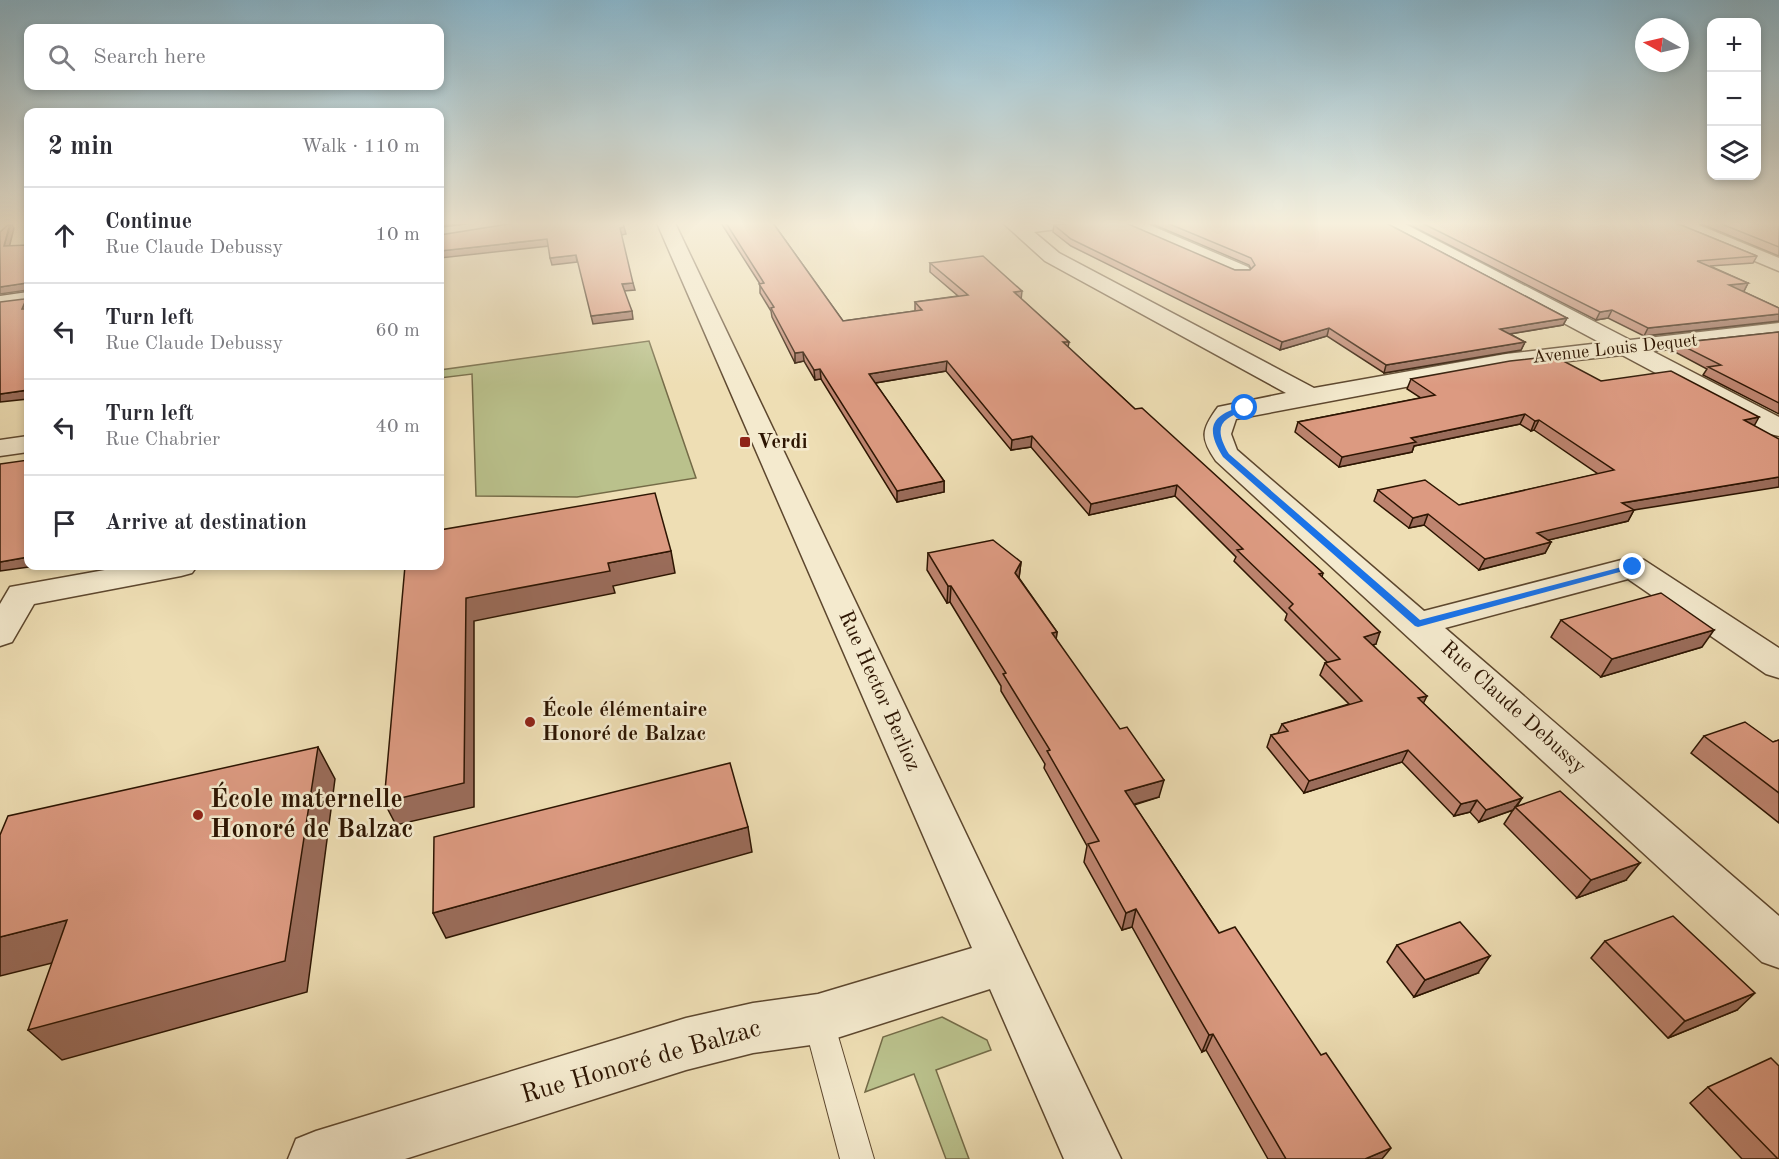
<!DOCTYPE html>
<html lang="en">
<head>
<meta charset="utf-8">
<style>
  body { margin:0; font-family:"Old Standard TT",serif; background:#f2f2f3; color:#2b2b33 }
  .controls { position:absolute; right:18px; top:18px; display:grid; overflow:hidden; border-radius:12px; box-shadow:0 3px 9px #0003 }
  .controls button { width:54px; height:54px; display:grid; place-items:center; padding:0; border:0; border-bottom:2px solid #e1e1e2; background:#fff; color:#2b2b33; font:30px sans-serif }
  .compass { position:absolute; left:1635px; top:18px; width:54px; height:54px; border-radius:50%; background:#fff; box-shadow:0 3px 9px #0003; rotate:278deg }
  .stop { position:absolute; width:18px; height:18px; margin:-14px; border:4px solid #1a73e8; border-radius:50%; background:#fff }
  .stop.end { background:#1a73e8; border-color:#fff; box-shadow:0 2px 6px #0008 }
  .list { margin:0; padding:0; list-style:none }
  h2 { display:flex; justify-content:space-between; align-items:center; height:78px; margin:0; padding:0 24px; font-size:26px }
  h2 small { font-size:20px; font-weight:400; color:#7c7c81 }
  .list li { display:grid; grid-template-columns:39px 1fr auto; gap:18px; align-items:center; box-sizing:border-box; height:96px; padding:0 24px; border-top:2px solid #e1e1e2 }
  .list b { display:block; font-size:22px; white-space:nowrap }
  .list p { margin:0; font-size:20px; white-space:nowrap; color:#7c7c81 }
  .list em { font-size:20px; font-style:normal; color:#7c7c81 }
  .icon { flex:none; width:33px; height:33px; fill:none; stroke:currentColor; stroke-width:2; stroke-linecap:round; stroke-linejoin:round }
  .map { position:relative; flex:none; width:1779px; height:1159px; overflow:hidden }
  .search { position:absolute; background:#fff; box-shadow:0 3px 9px #0003; left:24px; top:24px; width:420px; height:66px; display:flex; align-items:center; gap:15px; box-sizing:border-box; padding:0 21px; border-radius:12px; color:#7c7c81; font-size:22px }
  .panel { position:absolute; background:#fff; box-shadow:0 3px 9px #0003; left:24px; top:108px; width:420px; height:462px; border-radius:12px }
  .map>svg:first-child { display:block }
  .green { fill:#bac18c; stroke:#746b47; stroke-width:1.5 }
  .lines { fill:none; stroke-linecap:round; stroke-linejoin:round }
  .lane-casing { stroke:#5d472e; stroke-width:2 }
  .street-casing { stroke:#5d472e; stroke-width:3 }
  .secondary-casing { stroke:#2d1502; stroke-width:3 }
  .lane { fill:#f4eace; fill-rule:evenodd }
  .street { fill:#f4eace; fill-rule:evenodd }
  .secondary { fill:#f4eace; fill-rule:evenodd }
  .wall { fill:#bd846f; stroke:#2d1502; stroke-width:1.5 }
  .shaded-wall { fill:#9a6c5a; stroke:#2d1502; stroke-width:1.5 }
  .building { fill:#dc9a81; stroke:#2d1502; stroke-width:1.5 }
  .route { fill:#1a73e8 }
  .poi-dot { fill:#8f2418; stroke:#f4eace; stroke-width:2 }
  .labels { text-anchor:middle; dominant-baseline:central; stroke-width:5; stroke-linejoin:round; paint-order:stroke }
  .far-street-label { font-size:18px; fill:#2d1502; stroke:#f4eace }
  .poi-label { font-size:21px; font-weight:bold; fill:#2d1502; stroke:#f4eace; text-anchor:start }
  .street-label { font-size:21px; fill:#2d1502; stroke:#f4eace }
  .near-poi-label { font-size:26px; font-weight:bold; fill:#2d1502; stroke:#f4eace; text-anchor:start }
  .near-street-label { font-size:26px; fill:#2d1502; stroke:#f4eace }
</style>
</head>
<body>
<div class="map">
<svg width="1779" height="1159" viewBox="0 0 1779 1159">
  <rect width="100%" height="100%" fill="#eedeb4"/>
  <filter id="stains"><feTurbulence type="fractalNoise" baseFrequency=".00333" numOctaves="4"/><feColorMatrix values="0 0 0 0 .2 0 0 0 0 .09 0 0 0 0 .02 0 0 0 .5 -.17"/></filter>
  <radialGradient id="worn" r=".72"><stop offset=".6" stop-color="#630" stop-opacity="0"/><stop offset="1" stop-color="#630" stop-opacity=".3"/></radialGradient>
  <g class="green">
    <polygon points="649,341 696,478 577,497 476,496 472,374 440,378 440,370"/>
    <polygon points="942,1017 987,1040 991,1050 936,1070 969,1159 946,1159 914,1074 865,1092 883,1037"/>
  </g>
  <g class="lines">
    <defs>
      <polygon id="lane" points="818,1004 829,1009 833,1019 874,1159 840,1159 803,1019 807,1009"/>
      <g id="street">
        <polygon points="657,223 675,223 1121,1159 1064,1159 990,989 818,1044 753,1053 686,1070 405,1159 288,1159 296,1139 316,1131 686,1018 753,1003 818,994 972,948"/>
        <path d="M1003 223H1075L1072 227 1034 232 1059 253 1314 388 1506 354 1601 343 1384 227 1381 223H1403L1630 340 1779 323V337L1652 351 1779 417V436L1770 434 1622 355 1506 368 1236 419 1231 434 1237 450 1424 611 1633 557 1644 560 1779 648V678L1766 674 1628 579 1445 628 1779 916V968L1762 962 1216 461C1200 438 1201 430 1218 407L1286 393 1045 261Z"/>
        <polygon points="1122,223 1145,223 1248,267 1251,271 1248,275 1234,275 1125,227"/>
        <polygon points="1670,223 1694,223 1779,258 1779,271 1673,227"/>
        <polygon points="28,436 28,452 0,456 0,440"/>
        <polygon points="127,566 197,566 192,573 181,576 34,604 12,642 0,646 0,604 10,587"/>
      </g>
      <g id="secondary">
        <polygon points="479,223 521,223 518,227 440,240 440,228"/>
        <polygon points="28,292 28,304 0,308 0,296"/>
      </g>
    </defs>
    <use href="#lane" class="lane-casing"/>
    <use href="#street" class="street-casing"/>
    <use href="#secondary" class="secondary-casing"/>
    <use href="#lane" class="lane"/>
    <use href="#street" class="street"/>
    <use href="#secondary" class="secondary"/>
  </g>
  <g class="wall">
    <polygon points="721,223 773,223 843,321 915,311 915,302 958,296 930,272 930,263 1021,299 1069,342 1068,347 1135,409 1323,573 1322,577 1376,644 1373,645 1423,703 1522,798 1517,806 1626,880 1577,898 1504,824 1513,810 1479,822 1470,812 1454,816 1402,762 1304,793 1267,747 1271,735 1278,733 1282,724 1349,704 1320,675 1325,663 1327,662 1285,620 1287,614 1234,561 1236,557 1175,496 1089,515 1031,447 1011,450 946,371 875,383 944,481 944,492 897,502 821,379 815,380 804,361 795,363 772,317 771,311 760,293 760,284"/>
    <polygon points="1150,223 1386,223 1567,318 1563,325 1510,334 1525,342 1521,350 1384,373 1327,336 1280,350 1071,246 1053,232 1054,225 1235,270 1250,270 1251,269 1249,265"/>
    <polygon points="1406,223 1676,223 1757,256 1753,263 1710,266 1748,283 1744,291 1742,291 1779,308 1779,321 1644,336 1608,318 1596,320"/>
    <polygon points="1699,223 1779,223 1779,256"/>
    <polygon points="1779,332 1779,414 1703,375 1707,369 1673,351 1677,343"/>
    <polygon points="1411,379 1601,381 1634,510 1628,521 1548,540 1551,542 1545,553 1479,570 1424,525 1409,528 1374,501 1378,490 1459,505 1598,474 1534,430 1531,431 1520,424 1414,446 1412,452 1339,467 1295,432 1298,422 1421,398 1407,389"/>
    <polygon points="928,553 1021,562 1019,578 1057,632 1056,639 1159,797 1134,805 1219,933 1382,1159 1268,1159 1206,1050 1202,1052 1132,927 1122,930 1084,862 1087,846 1044,768 1045,764 1001,691 1001,686 950,602 947,603 927,570"/>
    <polygon points="1561,620 1702,647 1601,677 1551,637"/>
    <polygon points="1704,736 1773,742 1779,740 1779,823 1691,753"/>
    <polygon points="1605,941 1737,1010 1668,1038 1591,958"/>
    <polygon points="1397,945 1478,973 1414,997 1387,962"/>
    <polygon points="1708,1087 1779,1159 1742,1159 1690,1103"/>
  </g>
  <g class="shaded-wall">
    <polygon points="11,223 14,228 8,252 4,246"/>
    <polygon points="440,223 465,223 440,226 440,227"/>
    <polygon points="624,227 626,234 621,235 620,228"/>
    <polygon points="547,239 549,246 440,258 440,251"/>
    <polygon points="576,255 577,262 552,265 550,258"/>
    <polygon points="26,283 28,290 0,294 0,287"/>
    <polygon points="633,283 635,290 624,291 622,284"/>
    <polygon points="1748,283 1744,291 1725,293 1729,285"/>
    <polygon points="1022,291 1021,300 1014,292"/>
    <polygon points="28,295 28,312 22,309"/>
    <polygon points="1612,310 1608,318 1596,320 1600,312"/>
    <polygon points="632,311 633,319 593,324 591,316"/>
    <polygon points="1779,314 1779,321 1644,336 1648,328"/>
    <polygon points="1567,318 1563,325 1497,336 1500,329"/>
    <polygon points="1329,328 1327,336 1280,350 1282,342"/>
    <polygon points="1525,342 1521,350 1384,373 1386,365"/>
    <polygon points="803,352 804,361 795,363 795,353"/>
    <polygon points="947,361 946,371 869,384 869,374"/>
    <polygon points="820,369 821,379 815,380 814,370"/>
    <polygon points="28,390 28,399 0,402 0,394"/>
    <polygon points="1525,414 1520,424 1414,446 1412,452 1339,467 1342,457 1411,438"/>
    <polygon points="1759,417 1753,428 1744,420"/>
    <polygon points="1539,420 1534,430 1531,431 1535,421"/>
    <polygon points="1032,436 1031,447 1011,450 1012,440"/>
    <polygon points="1779,477 1779,487 1634,510 1628,521 1532,544 1537,533 1622,503"/>
    <polygon points="944,481 944,492 897,502 897,491"/>
    <polygon points="1177,485 1175,496 1089,515 1091,504"/>
    <polygon points="1428,514 1424,525 1409,528 1413,518"/>
    <polygon points="1551,542 1545,553 1479,570 1485,559"/>
    <polygon points="671,551 675,573 613,586 615,593 474,621 474,807 396,825 384,802 466,598 608,563"/>
    <polygon points="28,557 28,566 36,566 0,571 0,562"/>
    <polygon points="1021,562 1019,578 1015,573"/>
    <polygon points="948,586 951,586 950,602 947,603"/>
    <polygon points="1714,630 1702,647 1601,677 1612,659"/>
    <polygon points="1057,632 1055,649 1052,633"/>
    <polygon points="1380,632 1376,644 1359,649 1364,637"/>
    <polygon points="1427,696 1421,708 1418,698"/>
    <polygon points="318,747 335,779 307,992 62,1060 28,1030"/>
    <polygon points="1408,750 1402,762 1304,793 1309,781"/>
    <polygon points="1164,780 1159,797 1121,808 1125,791"/>
    <polygon points="1522,798 1513,810 1479,822 1486,810"/>
    <polygon points="1477,800 1470,812 1454,816 1461,804"/>
    <polygon points="748,827 752,852 446,938 433,913"/>
    <polygon points="1640,863 1626,880 1577,898 1591,880"/>
    <polygon points="1136,909 1132,927 1122,930 1126,913"/>
    <polygon points="67,920 96,952 0,976 0,937"/>
    <polygon points="1490,956 1478,973 1414,997 1425,980"/>
    <polygon points="1755,993 1737,1010 1668,1038 1685,1021"/>
    <polygon points="1213,1034 1206,1050 1202,1052 1209,1035"/>
    <polygon points="1391,1148 1382,1159 1365,1159"/>
  </g>
  <g class="building">
    <polygon points="10,223 4,246 28,245 28,295 22,309 28,309 28,390 0,394 0,302 24,299 26,297 26,283 0,287 0,232"/>
    <polygon points="515,223 623,223 624,227 620,228 633,283 622,284 632,311 591,316 576,255 550,258 547,239 440,251 440,235"/>
    <polygon points="726,223 773,223 843,321 922,310 915,302 968,295 930,263 983,256 1022,291 1014,292 1069,342 1063,342 1135,409 1142,408 1323,573 1319,574 1380,632 1364,637 1427,696 1418,698 1522,798 1486,810 1477,800 1461,804 1408,750 1309,781 1271,735 1288,731 1282,724 1362,701 1325,663 1340,659 1289,608 1293,604 1237,550 1243,549 1177,485 1091,504 1032,436 1012,440 947,361 869,374 944,481 897,491 820,369 814,370 803,352 795,353 771,308 774,307 759,284 764,283"/>
    <polygon points="1073,223 1126,223 1235,270 1250,270 1255,265 1251,258 1167,223 1386,223 1567,318 1500,329 1525,342 1386,365 1329,328 1282,342 1071,239 1054,225"/>
    <polygon points="1422,223 1676,223 1757,256 1697,261 1748,283 1729,285 1779,308 1779,314 1648,328 1612,310 1600,312"/>
    <polygon points="1719,223 1779,223 1779,247"/>
    <polygon points="1779,332 1779,403 1708,367 1721,365 1677,343"/>
    <polygon points="1554,356 1601,381 1671,371 1759,417 1744,420 1779,439 1779,477 1622,503 1634,510 1537,533 1551,542 1485,559 1428,514 1413,518 1378,490 1425,480 1459,505 1614,470 1539,420 1535,421 1525,414 1411,438 1416,442 1342,457 1298,422 1435,395 1411,379 1510,361"/>
    <polygon points="28,460 28,557 0,562 0,464"/>
    <polygon points="655,493 671,551 608,563 610,571 466,598 464,783 384,802 405,566 440,566 440,530"/>
    <polygon points="993,540 1021,562 1015,573 1057,632 1052,633 1120,729 1127,727 1164,780 1125,791 1219,933 1235,927 1321,1055 1326,1053 1391,1148 1365,1159 1286,1159 1213,1034 1209,1035 1136,909 1126,913 1088,844 1099,841 1047,751 1050,750 1003,674 1006,673 951,586 948,586 928,553"/>
    <polygon points="1661,593 1714,630 1612,659 1561,620"/>
    <polygon points="1745,722 1773,742 1779,740 1779,793 1704,736"/>
    <polygon points="318,747 285,961 28,1030 67,920 0,937 0,835 8,816"/>
    <polygon points="730,763 748,827 433,913 434,837"/>
    <polygon points="1560,791 1640,863 1591,880 1515,807"/>
    <polygon points="1673,916 1755,993 1685,1021 1605,941"/>
    <polygon points="1460,922 1490,956 1425,980 1397,945"/>
    <polygon points="1771,1058 1779,1066 1779,1159 1778,1159 1708,1087"/>
  </g>
  <linearGradient id="sky" x2="0" y2="1"><stop stop-color="#89b8cf"/><stop offset="0.58" stop-color="#f7f0dd"/><stop offset="1" stop-color="#f7f0dd" stop-opacity="0"/></linearGradient>
  <rect width="1779" height="385" fill="url(#sky)"/>
  <path class="route" d="M1245 406 1249 408 1248 410C1220 418 1213 427 1229 454L1420 620 1633 564 1638 567 1418 627 1415 626 1223 457C1204 427 1212 414 1245 406Z"/>
  <g class="poi-dot">
    <rect x="739" y="436" width="12" height="12" rx="3"/>
    <circle cx="530" cy="722" r="6"/>
    <circle cx="198" cy="815" r="6"/>
  </g>
  <g class="labels">
    <g class="far-street-label">
      <text transform="translate(1615 349) rotate(-6)">Avenue Louis Dequet</text>
    </g>
    <g class="poi-label">
      <text x="757" y="442">Verdi</text>
      <text x="542" y="710">École élémentaire<tspan x="542" dy="24">Honoré de Balzac</tspan></text>
    </g>
    <g class="street-label">
      <text transform="translate(879 691) rotate(66)">Rue Hector Berlioz</text>
      <text transform="translate(1513 708) rotate(42)">Rue Claude Debussy</text>
    </g>
    <g class="near-poi-label">
      <text x="210" y="800">École maternelle<tspan x="210" dy="30">Honoré de Balzac</tspan></text>
    </g>
    <g class="near-street-label">
      <text transform="translate(641 1062) rotate(-16)">Rue Honoré de Balzac</text>
    </g>
  </g>
  <rect width="100%" height="100%" filter="url(#stains)"/>
  <rect width="100%" height="100%" fill="url(#worn)"/>
</svg>
<div class="controls">
<button>+</button>
<button>−</button>
<button><svg class="icon" aria-label="layers" viewBox="0 0 24 24"><path d="M12 4l9 5-9 5-9-5zM3 14l9 5 9-5"/></svg></button>
</div>
<svg class="compass" viewBox="-18 -18 36 36"><path d="M0-13l5 13h-10z" fill="#e53935"/><path d="M0 13l5-13h-10z" fill="#7c7c81"/></svg>
<div class="stop" style="left:1245px;top:408px"></div>
<div class="stop end" style="left:1633px;top:567px"></div>
<div class="search"><svg class="icon" aria-label="search" viewBox="0 0 24 24"><circle cx="10" cy="10" r="6"/><path d="M15 15l6 6"/></svg>Search here</div>
<section class="panel">
<h2>2 min<small>Walk · 110 m</small></h2>
<ul class="list">
<li><svg class="icon" aria-label="ahead" viewBox="0 0 24 24"><path d="M12 20V5M6 11l6-6 6 6"/></svg><div><b>Continue</b><p>Rue Claude Debussy</p></div><em>10 m</em></li>
<li><svg class="icon" aria-label="left" viewBox="0 0 24 24"><path d="M17 20v-9H6M10 6l-5 5 5 5"/></svg><div><b>Turn left</b><p>Rue Claude Debussy</p></div><em>60 m</em></li>
<li><svg class="icon" aria-label="left" viewBox="0 0 24 24"><path d="M17 20v-9H6M10 6l-5 5 5 5"/></svg><div><b>Turn left</b><p>Rue Chabrier</p></div><em>40 m</em></li>
<li><svg class="icon" aria-label="arrive" viewBox="0 0 24 24"><path d="M6 21V4h12l-3 4 3 4H6"/></svg><div><b>Arrive at destination</b></div></li>
</ul>
</section>
</div>
</body>
</html>
